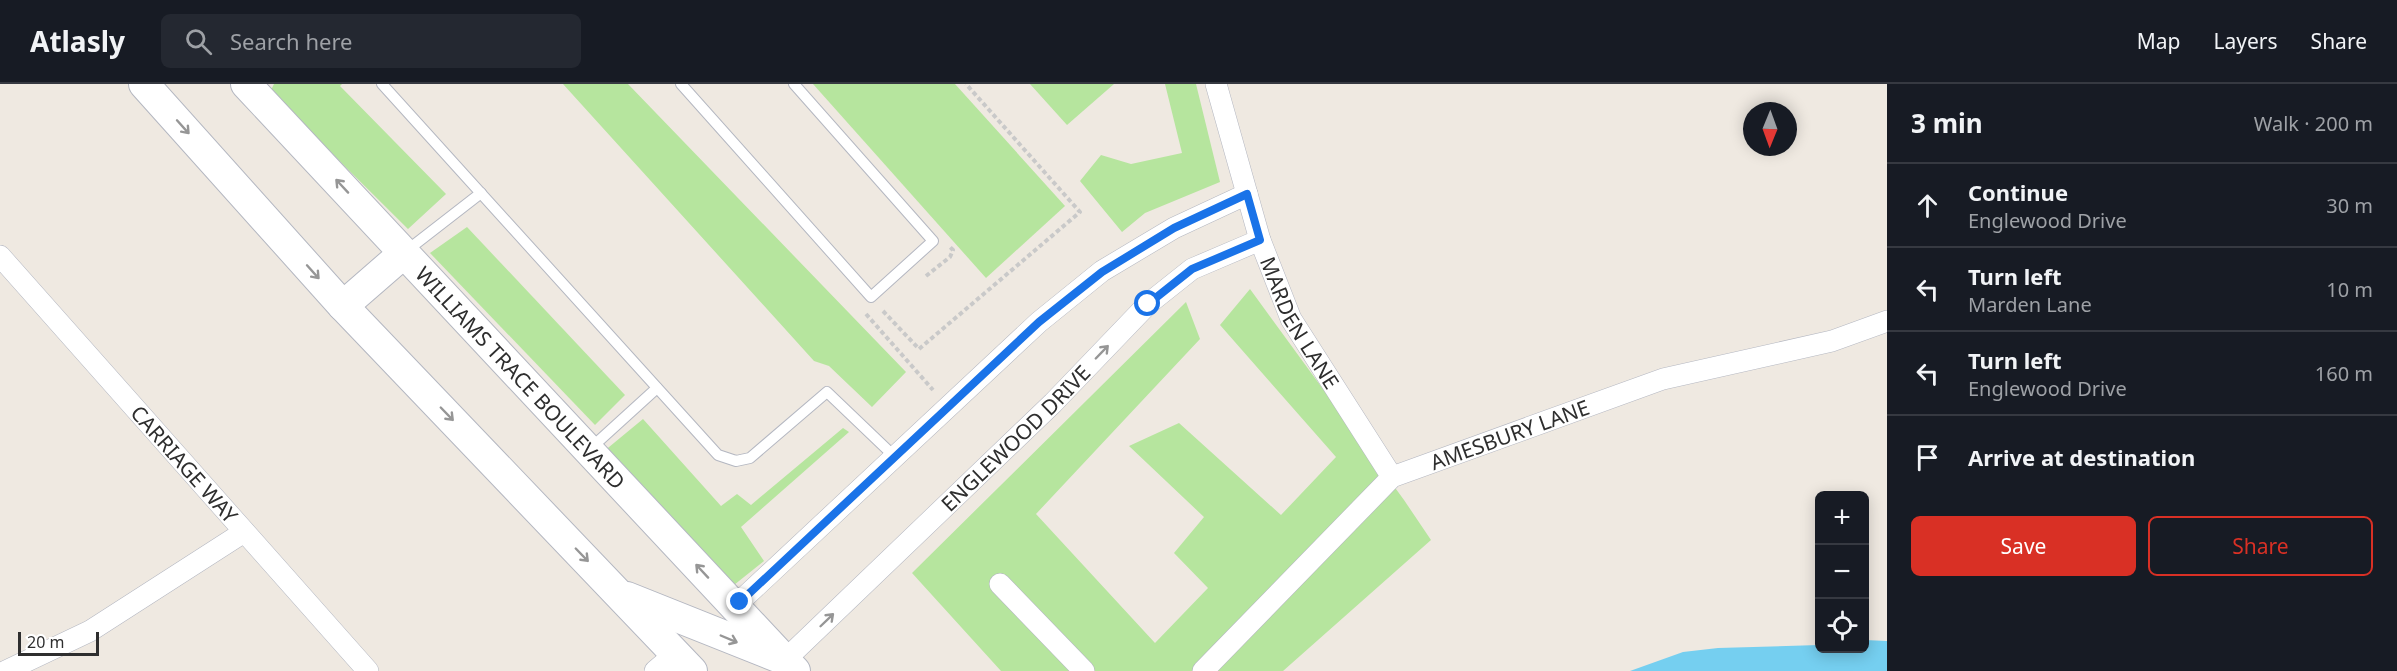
<!DOCTYPE html>
<html lang="en">
<head>
<meta charset="utf-8">
<style>
  body { margin:0; font-family:"Noto Sans",sans-serif; background:#242831; color:#f1f3f6 }
  .controls { position:absolute; right:18px; bottom:18px; display:grid; overflow:hidden; border-radius:9px; box-shadow:0 3px 15px #0003 }
  .controls button { width:54px; height:54px; display:grid; place-items:center; padding:0; border:0; border-bottom:2px solid #363941; background:#171b24; color:#f1f3f6; font:30px sans-serif }
  .compass { position:absolute; left:1743px; top:18px; width:54px; height:54px; border-radius:50%; background:#171b24; box-shadow:0 3px 15px #0003; rotate:181deg }
  .scale { position:absolute; left:18px; bottom:15px; width:81px; box-sizing:border-box; padding-left:6px; border:3px solid #2e2e2e; border-top:0; font-size:16px; line-height:21px; white-space:nowrap; color:#2e2e2e; -webkit-text-stroke:4px #fff; paint-order:stroke }
  .stop { position:absolute; width:18px; height:18px; margin:-14px; border:4px solid #1a73e8; border-radius:50%; background:#fff }
  .stop.end { background:#1a73e8; border-color:#fff; box-shadow:0 2px 6px #0008 }
  .list { margin:0; padding:0; list-style:none }
  h2 { display:flex; justify-content:space-between; align-items:center; height:78px; margin:0; padding:0 24px; font-size:26px }
  h2 small { font-size:20px; font-weight:400; color:#9ea1a6 }
  .list li { display:grid; grid-template-columns:39px 1fr auto; gap:18px; align-items:center; box-sizing:border-box; height:84px; padding:0 24px; border-top:2px solid #363941 }
  .list b { display:block; font-size:22px; white-space:nowrap }
  .list p { margin:0; font-size:20px; white-space:nowrap; color:#9ea1a6 }
  .list em { font-size:20px; font-style:normal; color:#9ea1a6 }
  .actions { display:flex; gap:12px; padding:18px 24px }
  .actions a { flex:1; padding:14px 0; border:2px solid #d93025; border-radius:9px; text-align:center; font-size:21px; color:#d93025 }
  .actions .main { background:#d93025; color:#fff }
  .icon { flex:none; width:33px; height:33px; fill:none; stroke:currentColor; stroke-width:2; stroke-linecap:round; stroke-linejoin:round }
  .map { position:relative; flex:none; width:1887px; height:587px; overflow:hidden }
  header { display:flex; align-items:center; gap:36px; box-sizing:border-box; height:84px; padding:0 30px; background:#171b24; border-bottom:2px solid #363941 }
  header strong { font-size:28px }
  nav { display:flex; gap:33px; margin-inline-start:auto; font-size:21px }
  .search { width:420px; height:54px; background:#242831; display:flex; align-items:center; gap:15px; box-sizing:border-box; padding:0 21px; border-radius:9px; color:#9ea1a6; font-size:22px }
  main { display:flex }
  aside { flex:1; background:#171b24 }
  .map>svg:first-child { display:block }
  .green { fill:#b6e59e }
  .water { fill:#75cff0 }
  .lines { fill:none; stroke-linecap:round; stroke-linejoin:round }
  .service-casing { stroke:#b4b7c1; stroke-width:12 }
  .minor-casing { stroke:#b4b7c1; stroke-width:22 }
  .secondary-casing { stroke:#b4b7c1; stroke-width:32 }
  .path { stroke:#c9c9c9; stroke-width:4; stroke-dasharray:4.5 3; stroke-linecap:butt }
  .service { stroke:#fff; stroke-width:10 }
  .minor { stroke:#fff; stroke-width:21 }
  .secondary { stroke:#fff; stroke-width:30 }
  .oneway { stroke:#969696 }
  .route { stroke:#1a73e8; stroke-width:8 }
  .labels { text-anchor:middle; dominant-baseline:central; stroke-width:6; stroke-linejoin:round; paint-order:stroke }
  .street-label { font-size:21px; fill:#2e2e2e; stroke:#fff }
</style>
</head>
<body>
<header>
<strong>Atlasly</strong>
<div class="search"><svg class="icon" aria-label="search" viewBox="0 0 24 24"><circle cx="10" cy="10" r="6"/><path d="M15 15l6 6"/></svg>Search here</div>
<nav><a>Map</a><a>Layers</a><a>Share</a></nav>
</header>
<main>
<div class="map">
<svg width="1887" height="587" viewBox="0 0 1887 587">
  <rect width="100%" height="100%" fill="#efe9e1"/>
  <g class="green">
    <polygon points="274,0 342,0 340,2 446,110 408,145 270,8"/>
    <polygon points="563,0 628,0 906,288 872,323 829,282 814,277"/>
    <polygon points="813,0 955,0 1065,122 986,194"/>
    <polygon points="1030,0 1114,0 1067,41"/>
    <polygon points="1165,0 1196,0 1220,98 1145,129 1122,148 1080,97 1101,71 1131,80 1182,69"/>
    <polygon points="467,143 625,311 595,341 430,169"/>
    <polygon points="1250,205 1404,416 1431,456 1283,587 1001,587 912,489 1186,218 1200,255 1036,430 1155,559 1208,504 1174,469 1204,433 1129,362 1179,339 1281,431 1336,373 1220,241"/>
    <polygon points="643,335 721,422 737,410 751,421 843,344 849,348 741,443 764,477 734,501 603,368"/>
  </g>
  <polygon class="water" points="1865,556 1887,557 1887,587 1630,587 1683,568 1718,564 1819,561 1820,564 1864,564"/>
  <g class="lines">
    <defs>
      <g id="service">
        <polyline points="382,0 718,371 736,377 750,374 827,308 895,373"/>
        <polyline points="681,0 871,213 933,157 794,0"/>
        <polyline points="405,168 481,109"/>
        <polyline points="591,364 657,304"/>
      </g>
      <g id="minor">
        <path id="s1" d="M1216 0 1260 156 1291 235 1392 393"/>
        <path id="s2" d="M0 172 368 587"/>
        <polyline points="1000,500 1084,587"/>
        <polyline points="735,522 1039,238 1102,187 1174,144 1247,110"/>
        <path id="s3" d="M785 576 1053 319 1148 220 1192 185 1260 156"/>
        <polyline points="6,587 90,547 244,448"/>
        <polyline points="655,587 675,570"/>
        <path id="s4" d="M1203 587 1392 393 1663 295 1832 257 1887 237"/>
      </g>
      <g id="secondary">
        <polyline points="144,0 343,222 692,587"/>
        <path id="s5" d="M246 0 795 587"/>
        <polyline points="343,222 404,169"/>
        <polyline points="627,513 780,574"/>
      </g>
    </defs>
    <use href="#service" class="service-casing"/>
    <use href="#minor" class="minor-casing"/>
    <use href="#secondary" class="secondary-casing"/>
    <g class="path">
      <polyline points="926,192 950,173 953,166 949,162"/>
      <polyline points="883,227 919,265 1080,128 966,0"/>
      <polyline points="866,230 933,306"/>
    </g>
    <use href="#service" class="service"/>
    <use href="#minor" class="minor"/>
    <use href="#secondary" class="secondary"/>
  </g>
  <defs><path id="oneway-shaft" d="M-6 0H5M1.5-3L5.5 0L1.5 3" fill="none" stroke-width="1.6" stroke-linecap="round" stroke-linejoin="round" transform="scale(1.5)"/></defs>
  <g class="oneway">
    <use href="#oneway-shaft" transform="translate(183 43) rotate(48)"/>
    <use href="#oneway-shaft" transform="translate(342 102) rotate(-133)"/>
    <use href="#oneway-shaft" transform="translate(313 188) rotate(48)"/>
    <use href="#oneway-shaft" transform="translate(1102 268) rotate(-46)"/>
    <use href="#oneway-shaft" transform="translate(447 330) rotate(46)"/>
    <use href="#oneway-shaft" transform="translate(582 471) rotate(46)"/>
    <use href="#oneway-shaft" transform="translate(702 487) rotate(-133)"/>
    <use href="#oneway-shaft" transform="translate(827 536) rotate(-44)"/>
    <use href="#oneway-shaft" transform="translate(729 555) rotate(23)"/>
  </g>
  <g class="lines">
    <polyline class="route" points="740,518 1039,238 1102,188 1174,144 1247,110 1260,156 1192,185 1148,220"/>
  </g>
  <g class="labels">
    <g class="street-label">
      <text stroke="none"><textPath href="#s1" startOffset="254">MARDEN LANE</textPath></text>
      <text stroke="none"><textPath href="#s5" startOffset="402">WILLIAMS TRACE BOULEVARD</textPath></text>
      <text stroke="none"><textPath href="#s4" startOffset="396">AMESBURY LANE</textPath></text>
      <text stroke="none"><textPath href="#s3" startOffset="320">ENGLEWOOD DRIVE</textPath></text>
      <text stroke="none"><textPath href="#s2" startOffset="278">CARRIAGE WAY</textPath></text>
    </g>
  </g>
</svg>
<div class="controls">
<button>+</button>
<button>−</button>
<button><svg class="icon" aria-label="locate" viewBox="0 0 24 24"><circle cx="12" cy="12" r="6"/><path d="M12 2v4M12 18v4M2 12h4M18 12h4"/></svg></button>
</div>
<svg class="compass" viewBox="-18 -18 36 36"><path d="M0-13l5 13h-10z" fill="#e53935"/><path d="M0 13l5-13h-10z" fill="#9ea1a6"/></svg>
<div class="scale">20 m</div>
<div class="stop" style="left:1148px;top:220px"></div>
<div class="stop end" style="left:740px;top:518px"></div>
</div>
<aside>
<h2>3 min<small>Walk · 200 m</small></h2>
<ul class="list">
<li><svg class="icon" aria-label="ahead" viewBox="0 0 24 24"><path d="M12 20V5M6 11l6-6 6 6"/></svg><div><b>Continue</b><p>Englewood Drive</p></div><em>30 m</em></li>
<li><svg class="icon" aria-label="left" viewBox="0 0 24 24"><path d="M17 20v-9H6M10 6l-5 5 5 5"/></svg><div><b>Turn left</b><p>Marden Lane</p></div><em>10 m</em></li>
<li><svg class="icon" aria-label="left" viewBox="0 0 24 24"><path d="M17 20v-9H6M10 6l-5 5 5 5"/></svg><div><b>Turn left</b><p>Englewood Drive</p></div><em>160 m</em></li>
<li><svg class="icon" aria-label="arrive" viewBox="0 0 24 24"><path d="M6 21V4h12l-3 4 3 4H6"/></svg><div><b>Arrive at destination</b></div></li>
</ul>
<div class="actions"><a class="main">Save</a><a>Share</a></div>
</aside>
</main>
</body>
</html>
